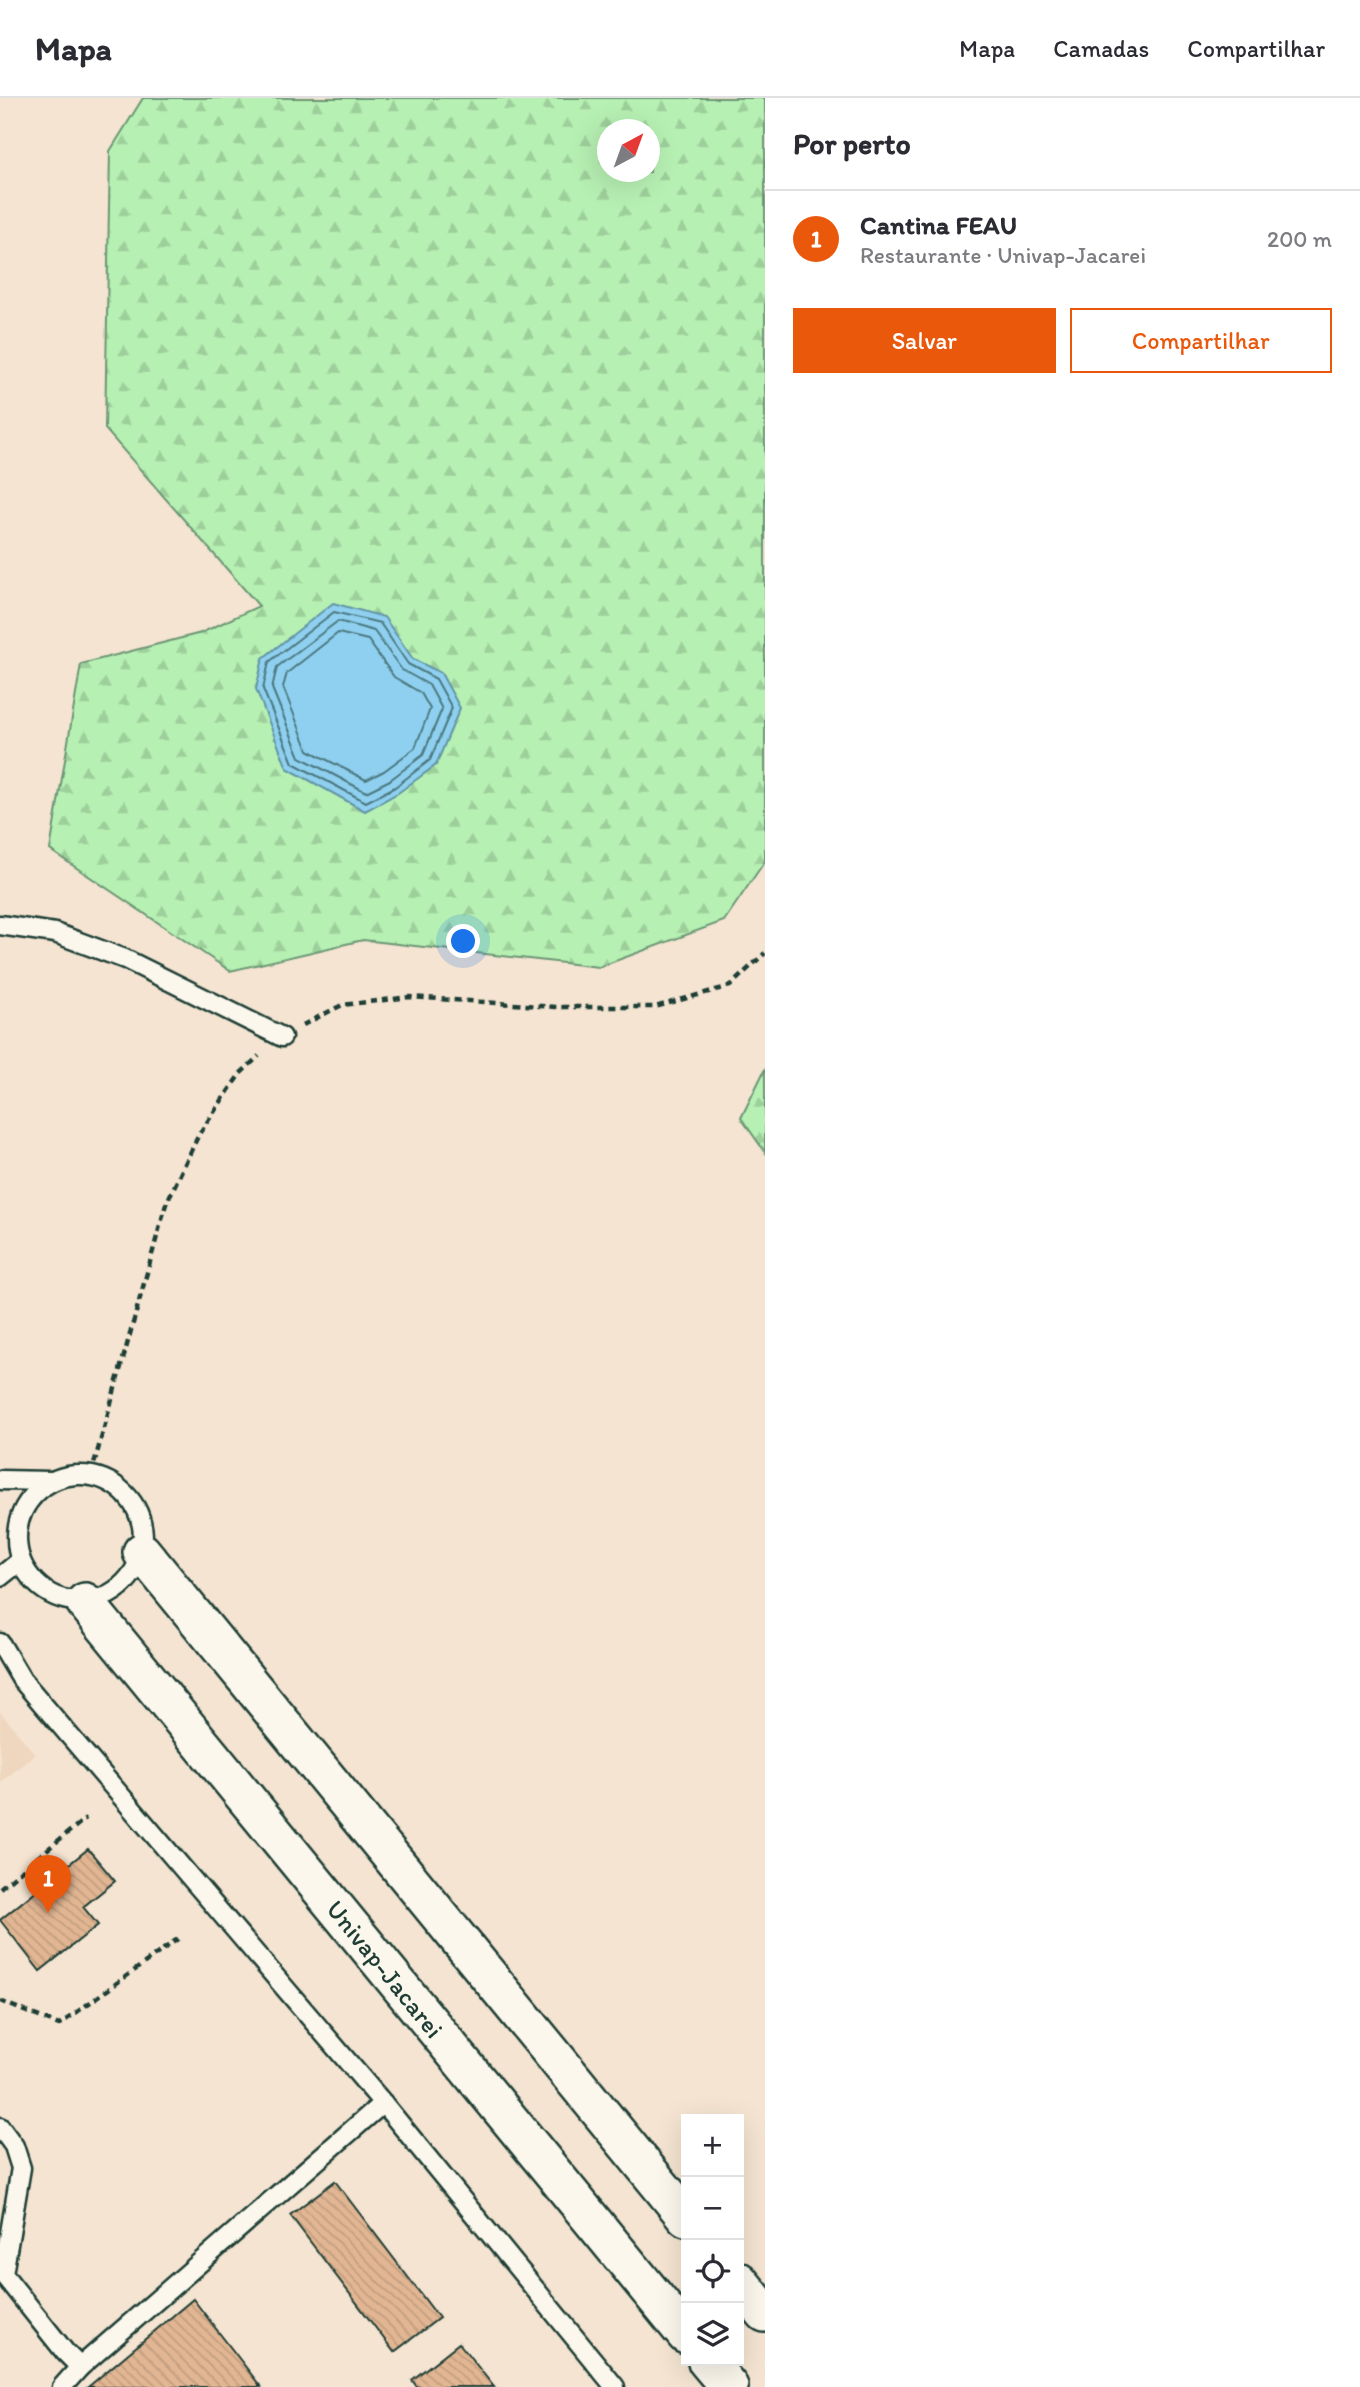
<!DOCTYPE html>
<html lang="pt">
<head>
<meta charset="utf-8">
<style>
  body { margin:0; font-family:Itim,sans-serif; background:#f2f2f3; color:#2b2b33 }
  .controls { position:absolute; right:21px; bottom:21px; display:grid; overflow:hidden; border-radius:0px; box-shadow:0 7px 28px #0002 }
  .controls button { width:63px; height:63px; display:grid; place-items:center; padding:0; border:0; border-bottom:2px solid #e1e1e2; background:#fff; color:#2b2b33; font:35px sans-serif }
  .compass { position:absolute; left:597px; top:21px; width:63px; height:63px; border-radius:50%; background:#fff; box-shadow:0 7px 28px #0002; rotate:41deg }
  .you { position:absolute; left:464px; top:844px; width:24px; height:24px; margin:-18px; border:5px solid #fff; border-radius:50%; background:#1a73e8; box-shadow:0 0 0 10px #1a73e833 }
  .badge { display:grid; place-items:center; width:46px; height:46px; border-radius:50%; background:#ea580c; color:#fff; font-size:23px; font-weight:700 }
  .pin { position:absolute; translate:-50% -58px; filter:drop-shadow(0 2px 4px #0008) }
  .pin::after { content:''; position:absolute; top:37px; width:24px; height:21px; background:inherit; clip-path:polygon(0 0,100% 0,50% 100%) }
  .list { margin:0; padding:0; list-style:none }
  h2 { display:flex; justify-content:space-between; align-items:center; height:91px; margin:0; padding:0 28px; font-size:30px }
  h2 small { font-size:23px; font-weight:400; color:#7c7c81 }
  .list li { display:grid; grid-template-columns:46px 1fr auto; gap:21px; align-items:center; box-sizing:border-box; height:98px; padding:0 28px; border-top:2px solid #e1e1e2 }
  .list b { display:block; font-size:26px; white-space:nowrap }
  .list p { margin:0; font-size:23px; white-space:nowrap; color:#7c7c81 }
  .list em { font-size:23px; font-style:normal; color:#7c7c81 }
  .actions { display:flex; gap:14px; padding:21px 28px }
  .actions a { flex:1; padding:16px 0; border:2px solid #ea580c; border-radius:0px; text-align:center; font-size:24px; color:#ea580c }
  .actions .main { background:#ea580c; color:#fff }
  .icon { flex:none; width:38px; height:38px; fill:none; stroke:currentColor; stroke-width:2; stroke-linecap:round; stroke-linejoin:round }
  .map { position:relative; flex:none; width:765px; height:2289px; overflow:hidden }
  header { display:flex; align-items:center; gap:42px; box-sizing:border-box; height:98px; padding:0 35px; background:#fff; border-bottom:2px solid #e1e1e2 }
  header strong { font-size:33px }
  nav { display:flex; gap:38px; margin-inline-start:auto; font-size:24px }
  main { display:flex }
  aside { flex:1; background:#fff }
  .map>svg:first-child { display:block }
  .built { fill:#efd6be }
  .forest { fill:url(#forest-firs); stroke:#6b9674; stroke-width:2; fill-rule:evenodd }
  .water { fill:#8fd0f0; stroke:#6295a5; stroke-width:2 }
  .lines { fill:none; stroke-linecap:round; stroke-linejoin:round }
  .shore { stroke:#4c787f; stroke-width:2 }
  .building { fill:url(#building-back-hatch); stroke:#1f3d34; stroke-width:2 }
  .service-casing { stroke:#1f3d34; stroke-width:23 }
  .minor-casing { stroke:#1f3d34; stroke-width:42 }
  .path { stroke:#1f3d34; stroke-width:4.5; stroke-dasharray:7 5; stroke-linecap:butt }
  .service { stroke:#fbf7ec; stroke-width:18 }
  .minor { stroke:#fbf7ec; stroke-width:37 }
  .labels { text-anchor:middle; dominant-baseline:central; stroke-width:7; stroke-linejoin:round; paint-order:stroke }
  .street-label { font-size:26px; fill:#1f3d34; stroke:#fbf7ec }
</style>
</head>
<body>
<header>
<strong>Mapa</strong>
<nav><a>Mapa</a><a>Camadas</a><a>Compartilhar</a></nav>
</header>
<main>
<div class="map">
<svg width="765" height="2289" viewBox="0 0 765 2289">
  <defs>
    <pattern id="forest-firs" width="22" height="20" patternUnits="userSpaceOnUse" patternTransform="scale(1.75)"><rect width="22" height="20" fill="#b7f0b3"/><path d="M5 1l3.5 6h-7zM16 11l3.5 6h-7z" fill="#9dcf9b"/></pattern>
    <pattern id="building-back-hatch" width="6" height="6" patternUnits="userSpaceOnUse" patternTransform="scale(1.75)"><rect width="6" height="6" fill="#e2b693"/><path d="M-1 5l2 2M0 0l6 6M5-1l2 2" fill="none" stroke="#c19d7f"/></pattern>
  </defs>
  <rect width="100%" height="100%" fill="#f4e4d1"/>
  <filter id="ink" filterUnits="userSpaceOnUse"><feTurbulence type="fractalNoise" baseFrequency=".0143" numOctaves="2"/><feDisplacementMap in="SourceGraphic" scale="14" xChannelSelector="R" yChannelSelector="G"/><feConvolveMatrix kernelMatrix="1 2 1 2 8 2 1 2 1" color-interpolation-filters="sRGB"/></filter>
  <g filter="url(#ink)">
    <polygon class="built" points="0,1614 35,1656 0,1685"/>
    <g class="forest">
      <path d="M143 0H765V763L724 823 599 869 363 842 230 873 50 752 81 566 201 535 259 508 105 331 110 53ZM608 32H650V74H608Z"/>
      <polygon points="765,971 765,1054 741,1020"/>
    </g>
    <polygon class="water" points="333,505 384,519 413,561 441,575 460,610 436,667 398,695 365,713 287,670 256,591 263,560"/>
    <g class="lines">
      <g class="shore">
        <polygon points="334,514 380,525 408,566 436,581 452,610 430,662 395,689 366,704 293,665 263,591 269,564"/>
        <polygon points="338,523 374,533 402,572 429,587 442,611 423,657 390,682 366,694 300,659 272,590 277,569"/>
        <polygon points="338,535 368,542 394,579 421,595 430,611 415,650 384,673 366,682 308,652 283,589 287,575"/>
      </g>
    </g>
    <g class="building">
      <polygon points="88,1751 115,1783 83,1809 98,1827 40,1873 0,1822"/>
      <polygon points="335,2083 439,2220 394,2254 290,2117"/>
      <polygon points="193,2201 261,2289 88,2289"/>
      <polygon points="459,2245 494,2289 417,2289 412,2282"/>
    </g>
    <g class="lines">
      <defs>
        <g id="service">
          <polyline points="0,827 55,835 125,861 282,939"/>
          <circle cx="80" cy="1440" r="63"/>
          <polyline points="0,1382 51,1383"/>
          <polyline points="0,1479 20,1463"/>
          <polyline points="0,1545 22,1582 383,2005 615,2289"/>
          <polyline points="0,2029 14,2048 21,2070 3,2176 65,2254 80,2269"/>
          <polyline points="62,2289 80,2269 383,2005"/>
        </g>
        <g id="minor">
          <polyline points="142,1454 686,2119"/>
          <polyline points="85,1504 686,2237"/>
          <polyline points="739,2183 765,2215"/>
          <polyline points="707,2263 729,2289"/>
        </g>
      </defs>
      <use href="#service" class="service-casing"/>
      <use href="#minor" class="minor-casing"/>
      <g class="path">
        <polyline points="303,927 342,907 410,899 556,909 655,909 730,888 765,855"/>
        <polyline points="91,1377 166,1106 199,1036 240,976 259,958"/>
        <polyline points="0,1790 86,1720"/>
        <polyline points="0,1903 59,1927 179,1840"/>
      </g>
      <use href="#service" class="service"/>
      <use href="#minor" class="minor"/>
    </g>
  </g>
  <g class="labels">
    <g class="street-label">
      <text transform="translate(385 1871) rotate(51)">Univap-Jacarei</text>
    </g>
  </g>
</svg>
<div class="controls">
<button>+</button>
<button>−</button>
<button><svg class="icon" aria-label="locate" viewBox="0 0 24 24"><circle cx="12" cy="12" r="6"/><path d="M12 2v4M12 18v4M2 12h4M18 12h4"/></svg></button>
<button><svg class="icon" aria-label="layers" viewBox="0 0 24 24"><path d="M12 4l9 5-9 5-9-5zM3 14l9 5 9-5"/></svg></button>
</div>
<svg class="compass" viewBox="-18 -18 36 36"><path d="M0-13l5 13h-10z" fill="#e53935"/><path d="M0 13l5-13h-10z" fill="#7c7c81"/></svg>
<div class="you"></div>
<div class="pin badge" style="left:48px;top:1815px">1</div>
</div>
<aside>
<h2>Por perto<small></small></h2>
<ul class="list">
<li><span class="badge">1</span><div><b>Cantina FEAU</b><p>Restaurante · Univap-Jacarei</p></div><em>200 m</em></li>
</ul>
<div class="actions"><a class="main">Salvar</a><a>Compartilhar</a></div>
</aside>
</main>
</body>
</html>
